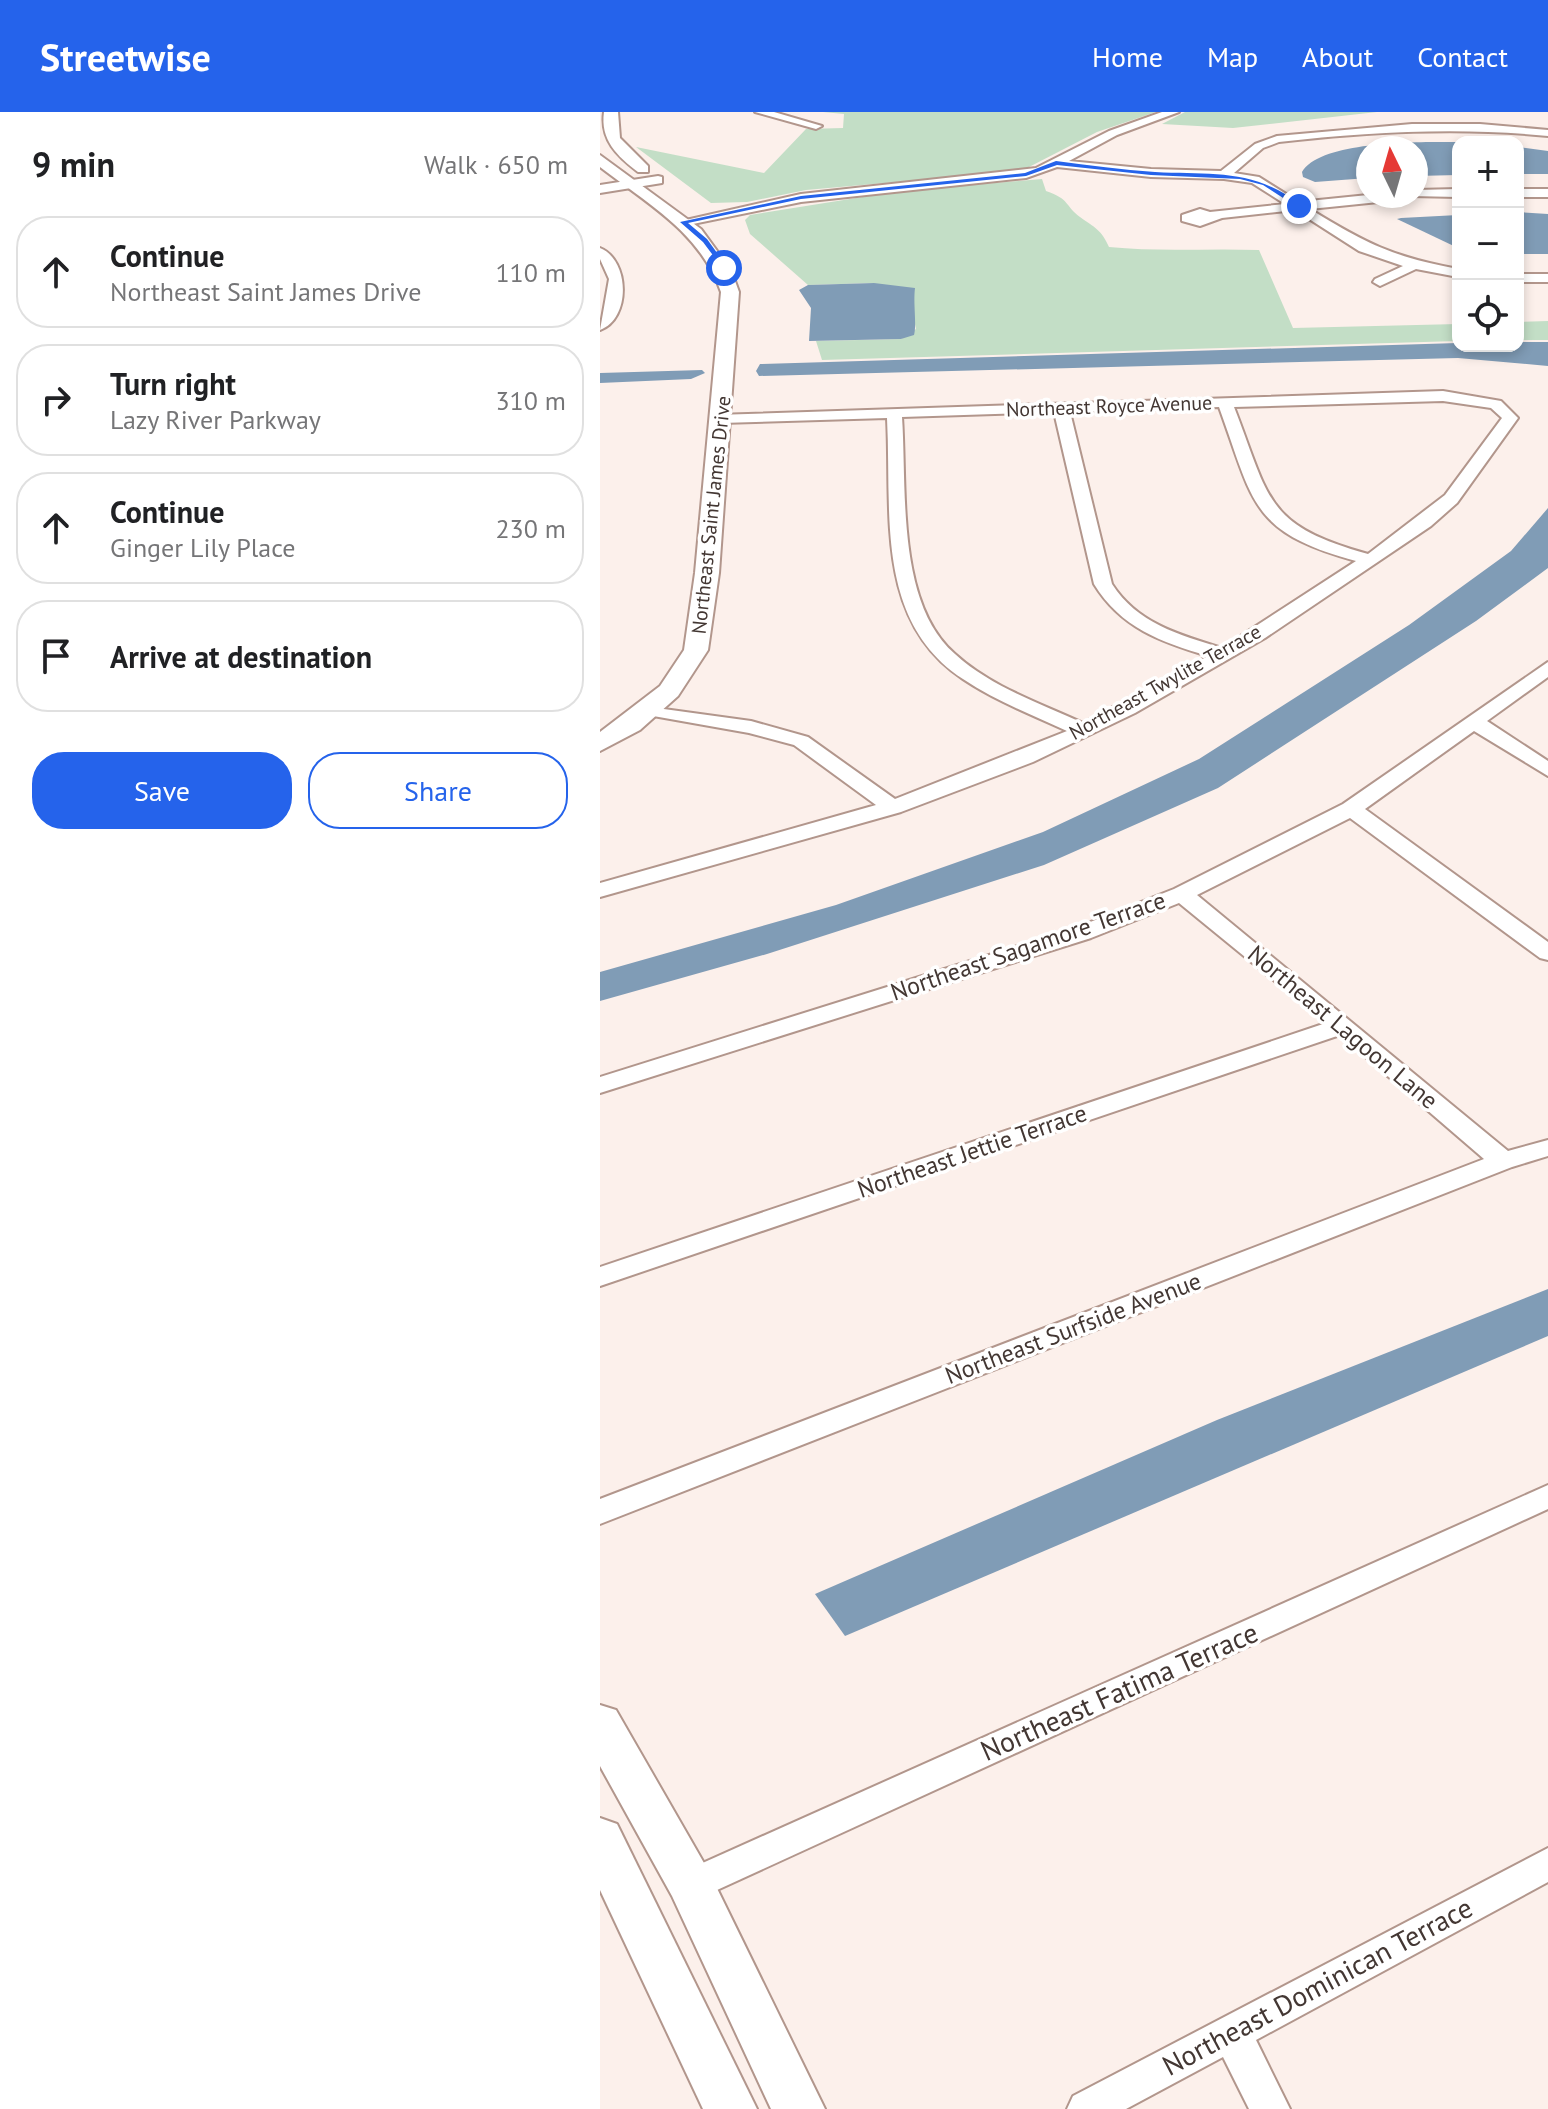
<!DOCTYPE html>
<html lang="en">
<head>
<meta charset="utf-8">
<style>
  body { margin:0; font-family:"PT Sans",sans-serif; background:#f2f2f2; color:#202124 }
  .controls { position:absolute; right:24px; top:24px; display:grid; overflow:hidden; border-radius:16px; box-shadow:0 4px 12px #0003 }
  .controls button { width:72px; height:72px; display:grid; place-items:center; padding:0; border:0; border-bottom:2px solid #e0e0e0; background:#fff; color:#202124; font:40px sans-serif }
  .compass { position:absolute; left:756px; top:24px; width:72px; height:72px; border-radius:50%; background:#fff; box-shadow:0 4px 12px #0003; rotate:355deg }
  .stop { position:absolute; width:24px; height:24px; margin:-18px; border:6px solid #2563eb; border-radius:50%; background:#fff }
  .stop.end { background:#2563eb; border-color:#fff; box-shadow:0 2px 8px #0008 }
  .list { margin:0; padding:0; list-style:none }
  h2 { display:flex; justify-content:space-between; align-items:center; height:104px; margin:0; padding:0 32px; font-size:34px }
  h2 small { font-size:26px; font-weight:400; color:#757577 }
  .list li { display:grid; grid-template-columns:52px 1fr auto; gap:24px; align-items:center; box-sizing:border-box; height:112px; margin:0 16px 16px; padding:0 16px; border:2px solid #e0e0e0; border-radius:32px }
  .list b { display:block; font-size:30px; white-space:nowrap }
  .list p { margin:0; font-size:26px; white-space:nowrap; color:#757577 }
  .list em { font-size:26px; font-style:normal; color:#757577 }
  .actions { display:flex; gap:16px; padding:24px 32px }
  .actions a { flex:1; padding:18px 0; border:2px solid #2563eb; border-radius:32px; text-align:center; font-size:28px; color:#2563eb }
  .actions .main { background:#2563eb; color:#fff }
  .icon { flex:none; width:44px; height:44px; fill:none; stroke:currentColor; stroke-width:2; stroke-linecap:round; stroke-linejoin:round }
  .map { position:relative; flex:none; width:948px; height:1997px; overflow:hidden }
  header { display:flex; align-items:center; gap:48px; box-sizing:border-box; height:112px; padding:0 40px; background:#2563eb; color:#fff }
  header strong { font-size:38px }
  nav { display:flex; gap:44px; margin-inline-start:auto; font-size:28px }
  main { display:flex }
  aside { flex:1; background:#fff }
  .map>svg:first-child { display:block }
  .green { fill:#c3dec6 }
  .water { fill:#809cb6 }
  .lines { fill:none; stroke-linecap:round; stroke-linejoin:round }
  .minor-casing { stroke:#b2968c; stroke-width:4 }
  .major-casing { stroke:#b2968c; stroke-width:4 }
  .minor { fill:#fff; fill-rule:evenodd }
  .major { fill:#fff; fill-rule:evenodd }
  .route { fill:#2563eb }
  .labels { text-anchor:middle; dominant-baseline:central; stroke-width:7; stroke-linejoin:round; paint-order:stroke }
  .far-street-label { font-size:20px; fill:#433733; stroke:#fff }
  .street-label { font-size:24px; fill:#433733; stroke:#fff }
  .near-street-label { font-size:28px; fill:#433733; stroke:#fff }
</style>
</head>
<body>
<header>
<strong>Streetwise</strong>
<nav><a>Home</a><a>Map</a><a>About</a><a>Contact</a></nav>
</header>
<main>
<aside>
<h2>9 min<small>Walk · 650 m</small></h2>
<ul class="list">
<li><svg class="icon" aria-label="ahead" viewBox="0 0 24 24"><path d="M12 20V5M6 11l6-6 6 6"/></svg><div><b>Continue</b><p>Northeast Saint James Drive</p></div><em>110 m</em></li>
<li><svg class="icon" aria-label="right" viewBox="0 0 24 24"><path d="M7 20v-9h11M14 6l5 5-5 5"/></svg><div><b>Turn right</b><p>Lazy River Parkway</p></div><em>310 m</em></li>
<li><svg class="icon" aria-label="ahead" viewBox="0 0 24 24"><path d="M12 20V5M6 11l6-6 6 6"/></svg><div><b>Continue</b><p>Ginger Lily Place</p></div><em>230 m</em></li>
<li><svg class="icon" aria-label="arrive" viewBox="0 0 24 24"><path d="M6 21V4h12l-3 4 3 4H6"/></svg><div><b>Arrive at destination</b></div></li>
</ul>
<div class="actions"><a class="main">Save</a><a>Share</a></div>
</aside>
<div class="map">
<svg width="948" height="1997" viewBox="0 0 948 1997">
  <rect width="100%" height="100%" fill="#fcf0eb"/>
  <g class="green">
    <polygon points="223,0 556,0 497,20 429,55 409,60 206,78 147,90 111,91 36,35 164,61 206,17 243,16 244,2"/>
    <polygon points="585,0 777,0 633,16 562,12"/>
    <path d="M442 67 446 79C470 87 465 94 480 105 495 116 501 117 509 135 559 140 609 136 659 138L693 216 858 212V229L222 248 216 229 301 227 316 217 312 198 274 171 208 173 150 122 145 108 150 103 300 79Z"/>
    <polygon points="948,209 948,228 918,228 918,210"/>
  </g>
  <g class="water">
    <path d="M858 30V63L816 64V36H768V66L715 70 703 65 702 60C721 28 822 30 858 30Z"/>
    <polygon points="918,35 948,39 948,62 918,62"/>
    <polygon points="918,100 948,102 948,142 918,142"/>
    <polygon points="858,103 858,136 797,107 801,106"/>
    <path d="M274 171 315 176C313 191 317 214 314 223L301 227 209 229 211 196 199 178 208 173Z"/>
    <polygon points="918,230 948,230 948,254 858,246 159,264 156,259 160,252 858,231 918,234"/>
    <polygon points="102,258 105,261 91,267 0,271 0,261"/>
    <polygon points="948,396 948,456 876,509 618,676 444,753 167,842 0,889 0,860 236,793 443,720 599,647 809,513 911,439"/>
    <polygon points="948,1177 948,1224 245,1524 215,1482 617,1308"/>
  </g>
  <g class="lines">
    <defs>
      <g id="minor">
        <polygon points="155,0 174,0 222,14 216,17"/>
        <path d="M562 0H579L517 23 469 49 551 57 621 59 655 32 677 24 812 12H880L948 18V24C858 15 769 20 679 30L663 36 634 61 659 65 699 90 768 83 804 84 798 88 710 97C765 131 793 145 858 157V165L816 157 780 174 773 170 775 167 803 154 759 139 695 98 622 106 600 114 582 109V103L600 97 610 100 685 92 652 71 624 67 551 65 457 55 426 66 201 90 83 114 77 110 201 82 436 56 509 19Z"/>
        <polygon points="58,64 62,65 62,71 0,81 0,73"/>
        <polygon points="858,77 858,85 811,84 816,84 816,78"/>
        <rect x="918" y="77" width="30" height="8"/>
        <path d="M0 136C30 148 31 207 0 218L9 167 0 147Z"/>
        <rect x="918" y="162" width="30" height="8"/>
        <path d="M843 279 901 289 918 306 857 391 831 414 665 526 535 601 433 650 301 700 0 785V771L276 693 194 633 149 621 42 602 39 598 42 594 151 609 208 625 295 687 467 619C432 603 396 589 363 567 274 509 292 399 287 306L121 311 115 309V303ZM843 289 891 296 902 306 845 383 768 442C664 413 670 387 634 295ZM619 295C654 391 650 420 756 449L622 536C579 523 537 511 512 472L470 300ZM454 300 494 472C521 516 561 530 608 544L483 611C440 591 391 575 355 542 296 491 307 377 302 305Z"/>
        <polygon points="948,550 948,565 887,609 948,649 948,664 874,619 765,697 948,830 948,848 940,846 750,706 597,783 908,1039 948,1028 948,1044 912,1055 0,1412 0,1387 884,1047 740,923 0,1174 0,1155 726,911 579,791 491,826 0,981 0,965 475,816 574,777 743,692"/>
        <polygon points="948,1373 948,1397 104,1784 91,1789 78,1784 72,1773 78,1762"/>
        <polygon points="948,1736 948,1770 656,1928 690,1997 649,1997 623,1945 526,1997 467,1997 473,1984"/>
      </g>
      <g id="major">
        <path d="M4 0H18L20 26 48 54V60H38C17 44 0 28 4 0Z"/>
        <path d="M0 43 101 117 131 158 139 180 119 461 108 538 78 584 40 618 0 639V620L60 574 84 538 95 461 121 180C100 120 48 92 0 55Z"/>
        <polygon points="0,1593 16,1598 108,1758 225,1997 171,1997 72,1784 0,1654"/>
        <polygon points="0,1706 17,1712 157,1997 103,1997 0,1778"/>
      </g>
    </defs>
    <use href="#minor" class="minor-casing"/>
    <use href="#major" class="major-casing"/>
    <use href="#minor" class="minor"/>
    <use href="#major" class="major"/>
  </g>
  <path class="route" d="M456 49C489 53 522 58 555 60 612 63 655 56 702 94L697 95 663 73 640 67 551 63 457 53 426 64 201 87 88 111 107 127 128 156 124 158 103 130 80 110 201 84 425 61Z"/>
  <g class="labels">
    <g class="far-street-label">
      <text transform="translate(509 294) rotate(-2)">Northeast Royce Avenue</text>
      <text transform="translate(111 403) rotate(-84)">Northeast Saint James Drive</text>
      <text transform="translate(565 570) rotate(-29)">Northeast Twylite Terrace</text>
    </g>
    <g class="street-label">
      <text transform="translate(428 834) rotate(-19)">Northeast Sagamore Terrace</text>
      <text transform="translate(743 915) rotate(40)">Northeast Lagoon Lane</text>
      <text transform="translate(372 1039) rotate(-19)">Northeast Jettie Terrace</text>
      <text transform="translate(473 1216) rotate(-21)">Northeast Surfside Avenue</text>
    </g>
    <g class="near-street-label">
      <text transform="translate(519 1579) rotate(-24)">Northeast Fatima Terrace</text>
      <text transform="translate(717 1874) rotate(-28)">Northeast Dominican Terrace</text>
    </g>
  </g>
</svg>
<div class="controls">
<button>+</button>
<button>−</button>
<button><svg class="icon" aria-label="locate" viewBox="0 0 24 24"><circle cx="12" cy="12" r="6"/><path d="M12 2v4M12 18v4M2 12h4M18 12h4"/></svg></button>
</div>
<svg class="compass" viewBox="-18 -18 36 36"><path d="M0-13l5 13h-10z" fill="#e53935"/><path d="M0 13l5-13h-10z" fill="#757577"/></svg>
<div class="stop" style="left:124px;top:156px"></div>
<div class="stop end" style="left:699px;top:94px"></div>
</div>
</main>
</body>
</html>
